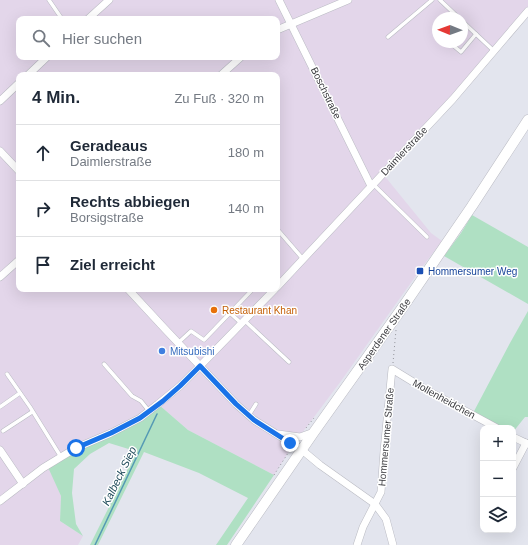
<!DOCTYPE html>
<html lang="de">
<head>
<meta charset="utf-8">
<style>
  body { margin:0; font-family:Helvetica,sans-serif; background:#f6f6f7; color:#1f2937 }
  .controls { position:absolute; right:12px; bottom:12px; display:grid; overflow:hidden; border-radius:8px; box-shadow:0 4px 16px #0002 }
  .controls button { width:36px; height:36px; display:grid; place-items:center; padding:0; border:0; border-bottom:1px solid #e0e1e3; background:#fff; color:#1f2937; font:20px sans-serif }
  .compass { position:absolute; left:432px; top:12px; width:36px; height:36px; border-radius:50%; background:#fff; box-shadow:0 4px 16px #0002; rotate:271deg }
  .stop { position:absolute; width:12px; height:12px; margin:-9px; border:3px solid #1a73e8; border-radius:50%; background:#fff }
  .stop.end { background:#1a73e8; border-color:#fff; box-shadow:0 1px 4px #0008 }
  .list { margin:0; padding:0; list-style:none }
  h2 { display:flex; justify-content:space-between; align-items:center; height:52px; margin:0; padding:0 16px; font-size:17px }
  h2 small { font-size:13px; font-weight:400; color:#747a83 }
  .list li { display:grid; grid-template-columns:26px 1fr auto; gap:12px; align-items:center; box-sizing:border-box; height:56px; padding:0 16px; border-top:1px solid #e0e1e3 }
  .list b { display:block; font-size:15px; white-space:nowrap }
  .list p { margin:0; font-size:13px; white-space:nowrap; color:#747a83 }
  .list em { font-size:13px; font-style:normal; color:#747a83 }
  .icon { flex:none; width:22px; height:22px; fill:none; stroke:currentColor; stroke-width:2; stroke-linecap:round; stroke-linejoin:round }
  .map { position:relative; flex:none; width:528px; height:545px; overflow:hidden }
  .search { position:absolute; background:#fff; box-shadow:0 4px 16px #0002; left:16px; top:16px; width:264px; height:44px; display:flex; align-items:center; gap:10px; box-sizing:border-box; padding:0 14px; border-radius:8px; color:#747a83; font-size:15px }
  .panel { position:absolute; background:#fff; box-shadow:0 4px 16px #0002; left:16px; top:72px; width:264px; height:220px; border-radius:8px }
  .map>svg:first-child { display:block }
  .commercial { fill:#e3d6ea; fill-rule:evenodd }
  .green { fill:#afe0c3 }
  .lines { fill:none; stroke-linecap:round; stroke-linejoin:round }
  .stream { stroke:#559ab4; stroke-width:1.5 }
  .service-casing { stroke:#babbc3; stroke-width:4.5 }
  .minor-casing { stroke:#babbc3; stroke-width:8 }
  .secondary-casing { stroke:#babbc3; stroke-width:11 }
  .path { stroke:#93949b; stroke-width:1; stroke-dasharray:1 3; stroke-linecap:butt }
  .service { stroke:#fff; stroke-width:3.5 }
  .minor { stroke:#fff; stroke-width:7 }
  .secondary { stroke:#fff; stroke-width:10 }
  .route { stroke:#1a73e8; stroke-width:5 }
  .transit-dot { fill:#1a4fb4; stroke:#fff; stroke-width:1.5 }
  .food-dot { fill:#e8710a; stroke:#fff; stroke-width:1.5 }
  .shop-dot { fill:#3f7fe0; stroke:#fff; stroke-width:1.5 }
  .labels { text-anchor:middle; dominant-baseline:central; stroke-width:3; stroke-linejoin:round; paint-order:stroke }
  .street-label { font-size:10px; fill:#3b3b3f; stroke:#fff }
  .transit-label { font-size:10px; fill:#164399; stroke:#fff; text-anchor:start }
  .food-label { font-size:10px; fill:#c56008; stroke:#fff; text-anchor:start }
  .shop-label { font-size:10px; fill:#366cbe; stroke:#fff; text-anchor:start }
  .water-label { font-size:11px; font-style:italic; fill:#224d5c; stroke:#fff }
</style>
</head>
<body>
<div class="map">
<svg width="528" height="545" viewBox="0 0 528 545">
  <rect width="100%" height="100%" fill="#e3e5ee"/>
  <path class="commercial" d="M0 0H528V11L383 174 431 233 442 241 420 270 341 381 293 445 274 475 188 430 158 404 48 465 61 496 60 521 83 536 78 545H0ZM438 18H462V42H438ZM19 19H277V57H19ZM19 75H277V289H19Z"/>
  <g class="green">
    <polygon points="472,215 528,247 528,304 444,256 461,233"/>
    <polygon points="528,311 528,417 525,417 513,432 513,428 497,428 472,415 510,343"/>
    <polygon points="158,404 188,430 274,475 227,545 216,545 248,498 199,473 144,452 98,545 90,545 125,475 135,451 109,443 90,454 74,469 72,493 76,524 83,536 60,521 61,496 47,465 118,429"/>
  </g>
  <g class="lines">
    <polyline class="stream" points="95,545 157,414"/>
    <defs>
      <g id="service">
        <polyline points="49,0 62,19"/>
        <polyline points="440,0 459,18"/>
        <polyline points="462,21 494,51"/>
        <polyline points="388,37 432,0"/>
        <polyline points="449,42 461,52 476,34"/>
        <polyline points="373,184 427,237"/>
        <polyline points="277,229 303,259"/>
        <polyline points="267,289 272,293"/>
        <polyline points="230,313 241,323"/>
        <polyline points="245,321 289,362"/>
        <polyline points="178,343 191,331 204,340 253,289"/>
        <polyline points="104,364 132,396 141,401 149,411"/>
        <polyline points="7,374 30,407 61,457"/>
        <polyline points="0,407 20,393"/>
        <polyline points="249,415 256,404"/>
        <polyline points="3,431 32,412"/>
      </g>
      <g id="minor">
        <polyline points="279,0 371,186"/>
        <polyline points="88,19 109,0"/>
        <polyline points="277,30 348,0"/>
        <polyline points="28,75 47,57"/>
        <polyline points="221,75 241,57"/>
        <polyline points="0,101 19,83"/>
        <polyline points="0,151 19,171"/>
        <polyline points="0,277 19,260"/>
        <polyline points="277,287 453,99 528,11"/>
        <polyline points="128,289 165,329 236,404 254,420 302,450 320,465 375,504 386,519 393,545"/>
        <polyline points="278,434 300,437 314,432"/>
        <polyline points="513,437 528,444"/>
        <polyline points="0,450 23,484"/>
        <polyline points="513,468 526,443"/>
        <polyline points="0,501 43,468 61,457 76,448 111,433 140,418 158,404 180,386 200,366 275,289"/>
        <polyline points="357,545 363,527 381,492 384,451 392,369 423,388 497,428"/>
      </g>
      <polyline id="secondary" points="236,545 314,432 405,304 472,206 528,120"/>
    </defs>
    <use href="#service" class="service-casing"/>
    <use href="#minor" class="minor-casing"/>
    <use href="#secondary" class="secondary-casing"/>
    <g class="path">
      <polyline points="393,363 396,330"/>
      <polyline points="306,428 314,418"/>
      <polyline points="274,475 290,450"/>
    </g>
    <use href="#service" class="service"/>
    <use href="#minor" class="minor"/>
    <use href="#secondary" class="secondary"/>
  </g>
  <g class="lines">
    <polyline class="route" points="76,448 111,433 140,418 163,401 180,386 200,366 236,404 254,420 290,443"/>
  </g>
  <rect class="transit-dot" x="416" y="267" width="8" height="8" rx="2"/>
  <circle class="food-dot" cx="214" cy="310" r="4"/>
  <circle class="shop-dot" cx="162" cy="351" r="4"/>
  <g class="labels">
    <g class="street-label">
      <text transform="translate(326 93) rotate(64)">Boschstraße</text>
      <text transform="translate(404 151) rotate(-47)">Daimlerstraße</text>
      <text transform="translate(384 334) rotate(-55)">Asperdener Straße</text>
      <text transform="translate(444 399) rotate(29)">Mollenheidchen</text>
      <text transform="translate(386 437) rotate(-85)">Hommersumer Straße</text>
    </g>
    <g class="transit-label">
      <text x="428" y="271">Hommersumer Weg</text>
    </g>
    <g class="food-label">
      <text x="222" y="310">Restaurant Khan</text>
    </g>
    <g class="shop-label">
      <text x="170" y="351">Mitsubishi</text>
    </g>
    <g class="water-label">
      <text transform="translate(119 476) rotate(-64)">Kalbeck Siep</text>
    </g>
  </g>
</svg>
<div class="controls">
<button>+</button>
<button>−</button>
<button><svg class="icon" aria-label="layers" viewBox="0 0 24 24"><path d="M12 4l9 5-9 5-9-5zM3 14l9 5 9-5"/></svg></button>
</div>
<svg class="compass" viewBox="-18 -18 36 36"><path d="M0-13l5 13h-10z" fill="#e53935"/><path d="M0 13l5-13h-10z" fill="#747a83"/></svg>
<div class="stop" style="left:76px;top:448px"></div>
<div class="stop end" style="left:290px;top:443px"></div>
<div class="search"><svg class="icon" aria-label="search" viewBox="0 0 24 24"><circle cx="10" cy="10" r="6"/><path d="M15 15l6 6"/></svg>Hier suchen</div>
<section class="panel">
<h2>4 Min.<small>Zu Fuß · 320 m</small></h2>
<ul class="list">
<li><svg class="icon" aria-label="ahead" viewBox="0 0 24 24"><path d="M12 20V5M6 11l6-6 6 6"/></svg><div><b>Geradeaus</b><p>Daimlerstraße</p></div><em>180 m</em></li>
<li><svg class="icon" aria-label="right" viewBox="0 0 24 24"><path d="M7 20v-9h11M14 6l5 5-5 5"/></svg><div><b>Rechts abbiegen</b><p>Borsigstraße</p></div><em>140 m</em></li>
<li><svg class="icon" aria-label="arrive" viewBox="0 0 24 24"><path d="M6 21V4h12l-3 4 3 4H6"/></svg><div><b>Ziel erreicht</b></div></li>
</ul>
</section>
</div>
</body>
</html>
